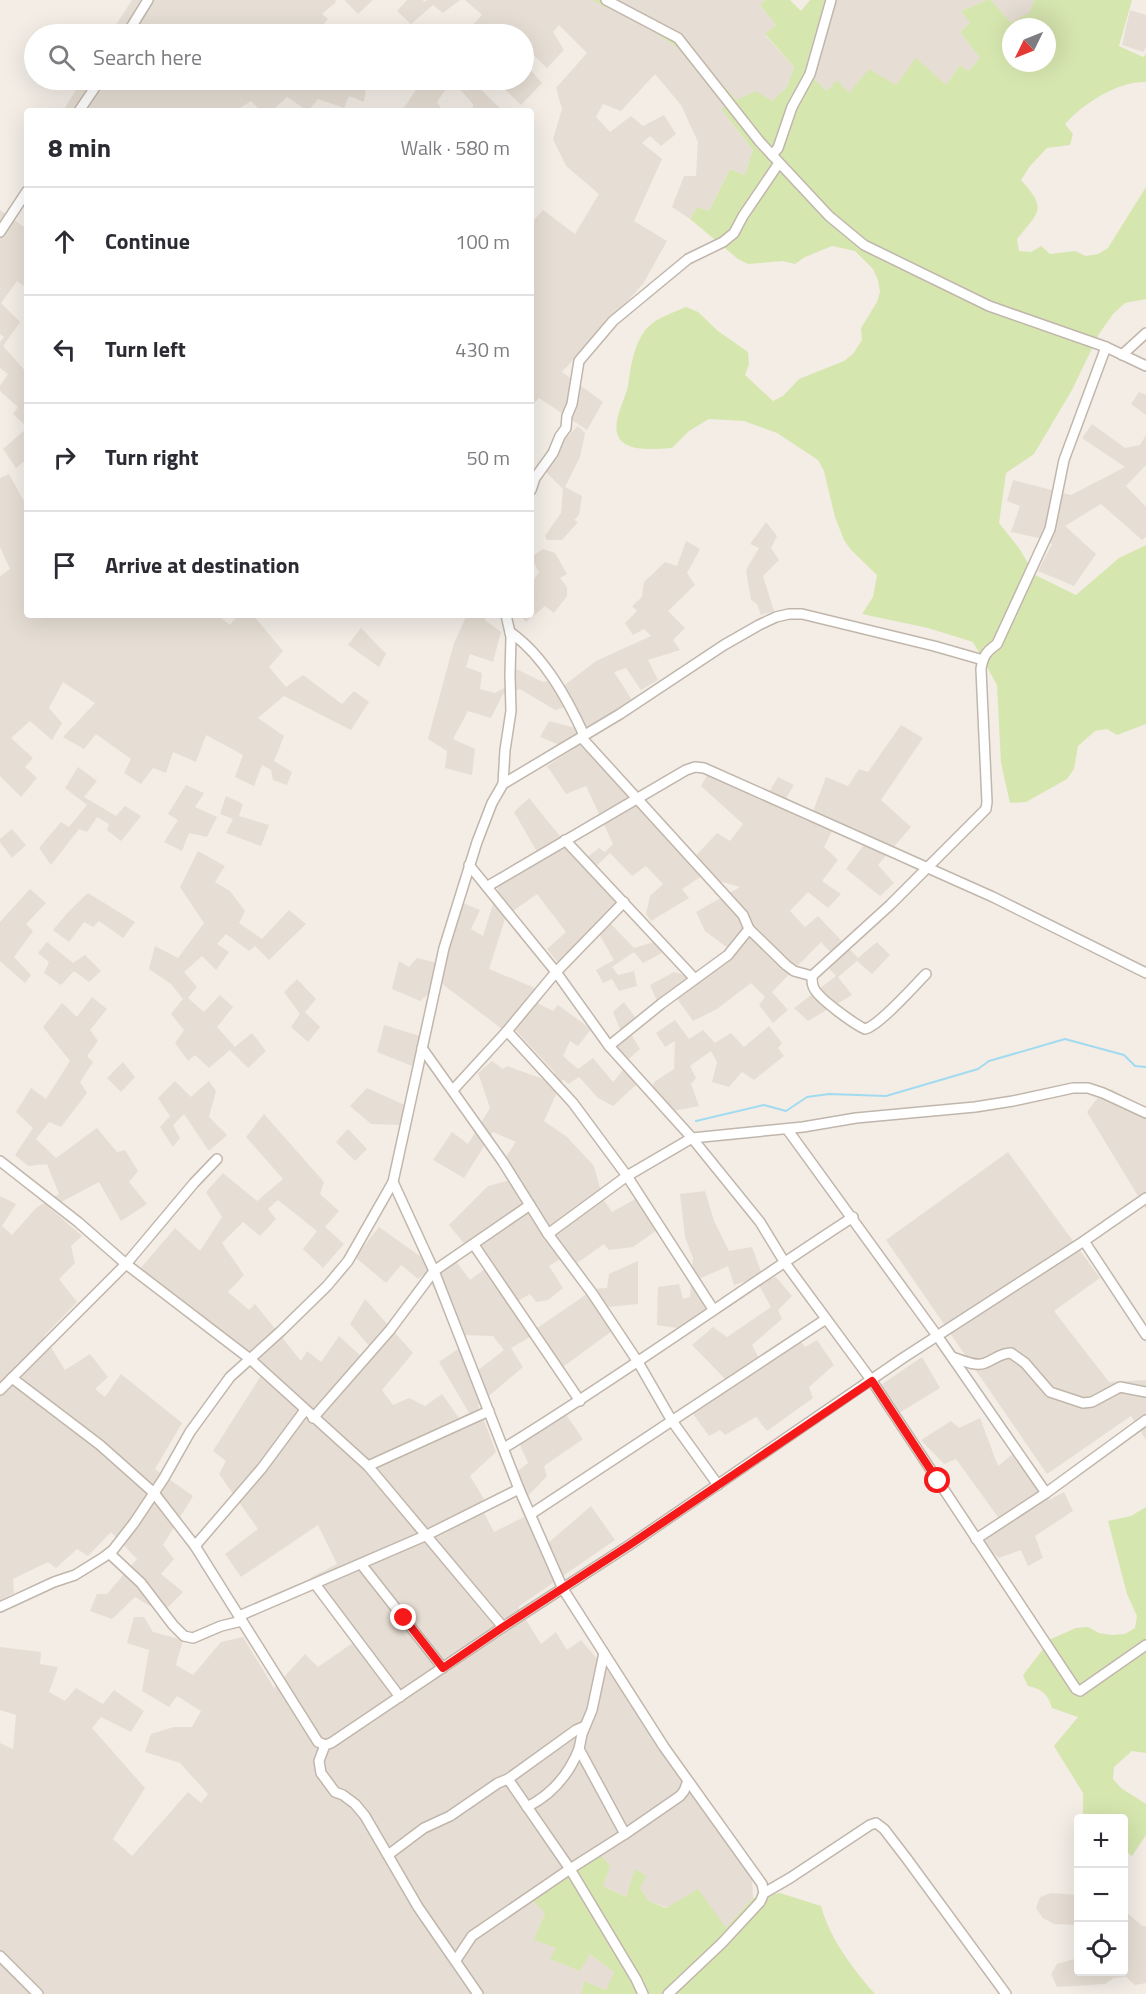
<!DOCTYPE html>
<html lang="en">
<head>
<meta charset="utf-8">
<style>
  body { margin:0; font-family:"Titillium Web",sans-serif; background:#f2f2f3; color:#2b2b33 }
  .controls { position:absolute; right:18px; bottom:18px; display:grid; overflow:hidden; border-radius:6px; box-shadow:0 6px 24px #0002 }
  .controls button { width:54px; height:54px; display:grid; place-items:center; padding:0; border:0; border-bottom:2px solid #e1e1e2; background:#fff; color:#2b2b33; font:30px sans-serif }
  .compass { position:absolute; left:1002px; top:18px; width:54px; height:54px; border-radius:50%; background:#fff; box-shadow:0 6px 24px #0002; rotate:227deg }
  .stop { position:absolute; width:18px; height:18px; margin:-14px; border:4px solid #f6191a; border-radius:50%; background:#fff }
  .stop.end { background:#f6191a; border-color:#fff; box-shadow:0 2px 6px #0008 }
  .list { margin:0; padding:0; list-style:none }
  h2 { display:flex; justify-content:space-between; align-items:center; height:78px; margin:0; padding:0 24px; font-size:26px }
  h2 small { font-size:20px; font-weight:400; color:#7c7c81 }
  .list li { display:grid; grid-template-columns:39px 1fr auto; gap:18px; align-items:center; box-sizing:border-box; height:108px; padding:0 24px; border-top:2px solid #e1e1e2 }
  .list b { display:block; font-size:22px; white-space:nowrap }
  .list em { font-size:20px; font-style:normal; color:#7c7c81 }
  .icon { flex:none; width:33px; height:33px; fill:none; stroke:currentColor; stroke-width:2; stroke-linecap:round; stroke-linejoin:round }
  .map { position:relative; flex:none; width:1146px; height:1994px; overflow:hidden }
  .search { position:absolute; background:#fff; box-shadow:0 6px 24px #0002; left:24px; top:24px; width:510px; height:66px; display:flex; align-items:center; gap:15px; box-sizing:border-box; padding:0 21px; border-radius:33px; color:#7c7c81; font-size:22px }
  .panel { position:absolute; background:#fff; box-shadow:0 6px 24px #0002; left:24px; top:108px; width:510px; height:510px; border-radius:6px }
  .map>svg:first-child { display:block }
  .residential { fill:#e6ded4 }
  .green { fill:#d6e6af; fill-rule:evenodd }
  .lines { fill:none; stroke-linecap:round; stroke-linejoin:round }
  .stream { stroke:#a2dbef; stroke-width:2 }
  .minor-casing { stroke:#c1b6ab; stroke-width:12 }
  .minor { stroke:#fff; stroke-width:9 }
  .route { stroke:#f6191a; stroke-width:8 }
</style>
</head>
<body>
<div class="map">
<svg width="1146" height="1994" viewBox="0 0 1146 1994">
  <rect width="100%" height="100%" fill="#f3ede6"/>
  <g class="residential">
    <polygon points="132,0 335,0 336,2 322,14 328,19 316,33 303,26 298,34 110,34"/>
    <polygon points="346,0 373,0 358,14 345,1"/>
    <polygon points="407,0 422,0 425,2 427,0 460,0 443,13 433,5 411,24 397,11"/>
    <polygon points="465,0 592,0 605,7 631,17 677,46 725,106 721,109 753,150 745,175 730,169 709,211 697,207 690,219 672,207 684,176 696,176 698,142 681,105 655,74 621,111 603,104 596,117 610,132 631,116 643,126 664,115 676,134 661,146 650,136 642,143 662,159 634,221 667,241 643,284 562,372 603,402 587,430 539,398 531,406 531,218 534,220 543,210 575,234 599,194 566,166 553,139 562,109 556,88 587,53 559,25 553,32 564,50 547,68 524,46 524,34 511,34 508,32 506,34 464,34 482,15"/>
    <polygon points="619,0 765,0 760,5 776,25 765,35 794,67 787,87 772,101 737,100 678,37 617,5"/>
    <polygon points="825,0 987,0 961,11 970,23 960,32 980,58 968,71 960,65 946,85 896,85 849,93 827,91 805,70"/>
    <polygon points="991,0 1034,0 1031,12 1011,24"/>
    <polygon points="1130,10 1146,15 1146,47 1143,52 1122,45"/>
    <polygon points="524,66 527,66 542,83 521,105 495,80 524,80"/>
    <polygon points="82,80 367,80 364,102 349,96 344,108 318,99 308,111 287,97 272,111 261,111 251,101 235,111 63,111"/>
    <polygon points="422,80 471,80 503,111 473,111 473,104 452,80 437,102 443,111 399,111 406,105"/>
    <polygon points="0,210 27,229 27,288 17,281 1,303 20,322 3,346 27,373 27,427 13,414 18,407 0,391 0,386 8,374 0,368 0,342 4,337 0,334"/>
    <polygon points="1139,392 1146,395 1146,415 1131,404"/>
    <polygon points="1092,424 1125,448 1140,445 1146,435 1146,465 1126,486 1146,507 1146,537 1142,540 1101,504 1065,526 1096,554 1074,586 1038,571 1052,544 1038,538 1011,532 1020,506 1007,501 1013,480 1071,495 1125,467 1082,438"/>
    <polygon points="578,426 585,433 580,457 565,487 582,496 579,515 574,520 578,522 562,540 547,540 545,536 561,513 563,489 544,470 558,445"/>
    <polygon points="27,428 27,459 16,468 3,449"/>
    <polygon points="9,474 27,507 27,615 217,615 230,625 238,615 253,615 283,651 269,667 286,687 303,675 342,704 354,691 369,702 351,730 284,696 258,718 284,736 274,761 292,772 287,785 273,780 271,770 262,765 254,786 235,777 243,755 206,735 196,762 173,752 166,773 153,768 141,784 124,773 131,759 96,734 84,749 63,737 95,703 63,682 49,708 62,723 52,740 30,721 11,738 33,758 25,767 37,778 21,797 0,776 0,576 10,569 0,547 0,478"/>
    <polygon points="766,522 777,536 771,548 779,560 763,576 774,611 761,615 757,604 751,600 746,570 759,548 750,544"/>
    <polygon points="686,541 700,549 687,573 695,585 668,611 685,628 673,640 680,650 648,660 658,680 641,690 626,668 614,672 634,703 578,735 690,862 717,833 730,841 743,824 701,786 709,772 765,799 778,777 794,785 780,808 809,822 826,777 848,786 859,769 868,772 901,725 923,738 881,800 911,827 878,865 894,883 880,896 846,869 869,838 836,823 824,847 838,860 822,881 841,894 828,908 808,892 790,911 805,927 818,916 858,958 877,942 890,955 872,974 857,961 838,977 852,995 808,1021 794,1008 836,976 824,963 832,954 821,942 772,992 788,1010 773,1023 759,1005 765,997 751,983 717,1009 693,1021 673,993 658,1003 650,985 674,972 700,980 733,952 705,931 696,912 740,887 702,876 682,889 689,898 651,921 646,914 650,896 663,884 646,866 632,876 610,853 590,872 621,909 610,923 634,948 654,942 662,953 643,963 634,952 612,967 618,975 634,971 637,986 619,991 612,979 603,983 596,970 614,960 595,927 559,964 547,949 566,932 537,894 506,916 489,969 535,988 529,999 553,1011 558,1005 591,1029 578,1046 570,1041 563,1056 578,1069 593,1058 613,1082 623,1070 610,1050 624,1039 613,1012 624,1002 637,1020 628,1029 640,1049 624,1063 638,1083 613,1106 598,1098 579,1077 568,1084 563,1079 544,1121 567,1137 594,1166 603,1199 612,1212 637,1198 657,1230 633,1247 609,1250 604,1244 570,1268 562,1258 549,1266 563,1288 548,1300 536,1302 530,1294 511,1305 530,1333 594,1289 607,1288 609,1274 638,1261 638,1304 598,1308 612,1331 556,1372 530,1337 511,1348 523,1367 478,1405 496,1452 470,1476 484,1499 480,1505 494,1532 524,1517 509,1478 528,1463 519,1443 564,1412 583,1439 544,1466 547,1476 526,1498 540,1550 591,1506 615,1540 518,1607 541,1644 556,1632 567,1650 581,1640 612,1676 752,1880 753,1898 726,1928 649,1901 640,1888 636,1869 626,1897 603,1886 545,1913 535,1939 556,1948 551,1959 590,1954 615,1972 606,1990 584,1981 581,1994 0,1994 0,1743 13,1749 16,1715 0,1710 0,1647 41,1652 40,1664 58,1667 49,1692 65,1701 76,1688 103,1704 114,1690 144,1711 131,1732 101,1717 92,1728 145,1788 113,1839 132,1856 188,1792 201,1803 208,1794 180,1763 145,1752 151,1734 174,1727 192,1727 201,1711 177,1696 169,1707 142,1691 149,1650 127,1643 134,1617 144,1617 153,1632 183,1640 176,1665 193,1675 221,1642 243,1637 274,1688 305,1654 318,1667 354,1642 310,1578 337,1564 318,1525 241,1577 225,1554 258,1529 219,1474 226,1461 213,1451 262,1374 139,1270 175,1228 200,1251 222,1217 206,1192 223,1173 257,1201 283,1179 246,1137 264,1114 324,1182 320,1194 339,1211 325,1227 344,1244 323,1268 303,1249 317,1231 278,1200 268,1209 276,1219 260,1236 243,1222 222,1243 244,1275 228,1292 249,1310 255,1304 301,1361 307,1351 321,1362 339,1336 364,1359 372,1349 350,1324 365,1299 413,1353 382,1390 393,1405 409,1398 425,1406 442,1394 459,1418 469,1413 439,1362 458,1349 473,1374 504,1350 493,1336 464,1335 451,1322 426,1273 418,1279 401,1265 386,1283 355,1257 379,1227 438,1269 455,1260 470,1280 485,1269 449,1225 488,1186 518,1178 505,1158 516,1142 493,1132 464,1178 433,1160 452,1132 468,1144 490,1108 478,1073 492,1061 503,1069 507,1066 551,1082 555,1073 510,1024 502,1029 441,983 420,1001 392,989 399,961 409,967 417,958 445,965 463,903 480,910 471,929 483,936 500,882 540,857 514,812 529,798 581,862 599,848 605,852 613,844 586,786 566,794 547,766 572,750 540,737 549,721 576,728 567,707 555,710 520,689 503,694 491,718 468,711 453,739 475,749 472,775 445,768 447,751 428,739 454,643 467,615 486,615 485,620 501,632 493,662 470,654 466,667 482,673 480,689 495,693 508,686 512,667 543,682 551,680 558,690 596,661 651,636 644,629 633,635 625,623 637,611 632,606 642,597 644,582 665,562 677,566"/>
    <polygon points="543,549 555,553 567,574 560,578 567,587 567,596 554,613 545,606 526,622 519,615 531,615 531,599 533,597 531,594 531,584 539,572 531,557"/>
    <polygon points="361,628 386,654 379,667 348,645"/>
    <polygon points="78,767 97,781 84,797 116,816 125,806 141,816 121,841 107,830 109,824 97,817 87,832 79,829 51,865 39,848 61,822 69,827 87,805 65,788"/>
    <polygon points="186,785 204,793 195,807 217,817 207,837 189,833 182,851 164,842 178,820 168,814"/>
    <polygon points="226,796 243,804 239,816 269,825 261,846 226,833 233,819 220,814"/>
    <polygon points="12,829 26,845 12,858 0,842 0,839"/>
    <polygon points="198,851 225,866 215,882 230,891 245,911 239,923 262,939 289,910 306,924 269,960 255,946 249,951 226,934 217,944 229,952 216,970 202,956 184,972 197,987 188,998 204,1012 220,995 233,1007 217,1027 235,1047 252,1033 266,1051 248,1068 230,1050 209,1068 195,1055 188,1061 175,1043 184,1030 171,1014 183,999 171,984 149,969 155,946 178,958 204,923 180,887"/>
    <polygon points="30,889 46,903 26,924 33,931 14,957 31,975 25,983 0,961 0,922"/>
    <polygon points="88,893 135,922 123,938 99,921 93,927 84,922 69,942 53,930 69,911"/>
    <polygon points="47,942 73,963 85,955 101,971 89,982 74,971 61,985 44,973 49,962 38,953"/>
    <polygon points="297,979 316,999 305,1012 320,1027 308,1042 291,1027 300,1014 284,992"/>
    <polygon points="92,997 107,1009 90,1030 98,1041 87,1056 93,1062 80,1082 87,1093 61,1127 49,1122 36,1139 56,1158 97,1128 117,1152 125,1150 138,1171 129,1182 147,1204 121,1221 99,1182 50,1208 82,1236 71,1246 75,1263 59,1279 77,1302 44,1336 65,1370 90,1354 108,1377 95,1389 105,1397 121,1374 182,1423 155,1469 193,1496 163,1545 174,1559 161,1574 183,1592 162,1613 135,1597 112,1619 90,1611 97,1594 107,1594 137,1559 111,1532 88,1556 77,1549 56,1568 48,1562 13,1579 14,1593 0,1601 0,1196 16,1204 2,1226 12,1235 36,1208 59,1194 47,1164 28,1166 15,1155 33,1128 16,1112 31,1088 46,1099 70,1061 43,1027 62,1003 77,1017"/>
    <polygon points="675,1020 689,1039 703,1030 715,1043 731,1033 744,1047 769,1026 782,1043 778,1048 784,1056 754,1080 742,1072 729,1087 712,1082 717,1062 711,1051 690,1066 696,1078 691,1084 699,1106 673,1111 652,1089 654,1082 674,1069 675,1041 665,1047 656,1033"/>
    <polygon points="384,1025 420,1036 412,1066 377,1052"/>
    <polygon points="123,1062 135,1077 121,1092 107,1078"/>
    <polygon points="175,1081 191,1097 209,1081 216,1091 209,1117 227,1135 209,1151 184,1114 173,1125 180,1138 173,1147 160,1127 170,1116 158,1098"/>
    <polygon points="367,1088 407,1106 402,1125 371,1124 350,1106"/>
    <polygon points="1111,1089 1146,1108 1146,1209 1087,1112 1096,1100"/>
    <polygon points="348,1129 367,1149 355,1161 336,1142"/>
    <polygon points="1008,1152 1100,1278 1054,1311 1109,1382 1146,1380 1146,1440 1131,1416 1047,1474 886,1240"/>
    <polygon points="705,1191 714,1221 729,1251 752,1247 764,1280 776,1277 792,1296 778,1310 782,1319 752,1345 759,1358 795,1334 805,1347 817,1340 834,1365 809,1387 813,1398 767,1431 756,1417 725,1435 720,1430 709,1436 688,1407 726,1380 692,1345 713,1327 727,1337 771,1307 755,1278 734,1285 728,1266 699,1279 708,1309 677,1328 657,1325 658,1287 679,1284 683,1299 690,1297 693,1258 685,1237 680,1194"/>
    <polygon points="922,1357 940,1388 899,1413 881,1385"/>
    <polygon points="980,1418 998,1466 1015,1452 1049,1500 1064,1492 1073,1511 1035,1536 1043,1558 1028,1566 1021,1550 999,1558 979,1541 1003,1524 956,1459 944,1464 921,1440 951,1421 959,1428"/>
    <polygon points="1051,1893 1078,1895 1078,1925 1054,1924 1043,1918 1036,1908 1040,1897"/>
    <polygon points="1124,1910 1142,1926 1146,1926 1146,1983 1135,1985 1126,1977 1114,1978 1105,1984 1057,1987 1051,1974 1057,1964 1078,1958 1078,1972 1124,1972"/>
  </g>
  <g class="green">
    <path d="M592 0H619L617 4 678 37 737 100 756 91 772 101 787 87 794 67 765 34 776 25 760 5 765 0H790L801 11 810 0H825L805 70 827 91 837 80 849 93 869 69 896 85 916 58 946 85 960 65 968 71 980 58 960 32 970 23 961 11 987 0H991L1011 23 1030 12 1034 0H1132L1119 46 1143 57 1146 54V82C1118 81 1084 103 1065 124L1073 134 1070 145 1047 148 1030 166 1021 180C1047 209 1040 211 1017 239L1019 251 1031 252 1041 246 1050 254 1075 251 1086 256 1098 254 1108 248 1146 187V299L1125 303 1113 314 1099 334 1072 390 1034 454 1006 473 999 523 1019 548 1035 575 1076 595 1119 558 1146 545V724L1117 735 1107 729 1095 731 1078 746 1074 769 1067 779 1026 802 1010 803 1001 763 997 685 973 642 928 628 862 614 873 597 877 575 851 550 844 540 835 517 824 471 818 460 777 433 744 421 709 419 689 431 672 448C652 449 611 455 617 421 619 409 625 398 628 386 631 366 633 346 646 329 656 318 672 313 686 307L698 312 718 331 748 352 749 364 745 375 773 401 783 396 799 379 844 361 853 354 862 340 861 328 877 302 880 292 878 280 873 269 855 251 832 246 805 257 795 264 783 261 748 264 738 259 690 219 697 207 709 211 730 169 745 175 753 150 721 109 725 106 677 47 631 17 605 7ZM1011 27H1047V63H1011Z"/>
    <path d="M1146 1507V1753L1132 1751 1114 1767 1113 1779 1121 1788 1146 1804V1835L1132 1856 1124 1850V1818H1083V1793L1054 1746 1078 1717 1052 1708C1048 1694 1042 1689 1028 1686L1023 1675 1051 1639 1076 1628 1088 1627 1099 1633 1112 1635 1125 1634 1135 1628 1137 1616 1127 1594 1108 1521 1131 1516Z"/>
    <path d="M595 1848 610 1866 603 1886 626 1897 635 1869 646 1876 640 1888 649 1901 666 1908 698 1889 726 1928 753 1898 780 1893 821 1906C830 1939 853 1969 875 1994H581L584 1981 606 1990 614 1972 590 1954 580 1971 550 1959 556 1948 534 1940 545 1913 529 1896Z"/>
  </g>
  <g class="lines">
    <polyline class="stream" points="696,1121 764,1105 786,1111 807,1097 829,1094 886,1096 978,1069 989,1061 1065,1039 1124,1055 1135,1066 1146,1067"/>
    <defs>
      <g id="minor">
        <polyline points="606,0 678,38 760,142 829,216 864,245 989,306 1106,347 1146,366"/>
        <polyline points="127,34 148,0"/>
        <polyline points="79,111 100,80"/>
        <polyline points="772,155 778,148 792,107 810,74 831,0"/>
        <polyline points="0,232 27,191"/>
        <polyline points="1122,355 1146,333"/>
        <polyline points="531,490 535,478 553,453 560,436 566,428 567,416 572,404 579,361 613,321 688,259 723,242 734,233 743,216 779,163"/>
        <path d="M510 632C544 656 567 698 584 735"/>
        <path d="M581 737 743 915 749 929 786 965 794 971 812 976 890 905 986 809 987 802 981 669C983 656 986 652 997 644L1050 529 1064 460 1106 347"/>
        <polyline points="503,784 505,750 511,711 510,675 511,637 506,615"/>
        <polyline points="565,840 695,979"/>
        <polyline points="469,865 556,972 609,1046 692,1138 760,1222 785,1263 872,1381 1076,1689 1080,1691 1146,1645"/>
        <polyline points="488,886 686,770 695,767 704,768 993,897 1146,973"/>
        <path d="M812 976C812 982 812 986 815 990 821 1000 854 1024 865 1029 879 1026 914 986 926 974"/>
        <polyline points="507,1031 573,1103 627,1176 713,1309"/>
        <polyline points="609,1046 661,1004 728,955 749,929"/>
        <polyline points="422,1048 503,1162 548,1234 592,1293 638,1362 672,1421 718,1485"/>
        <polyline points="453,1090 507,1031 556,972 624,902"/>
        <polyline points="787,1129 938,1337 1046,1493"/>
        <polyline points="0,1161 78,1222 126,1264 250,1359 368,1466 503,1627"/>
        <polyline points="393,1182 434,1271 519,1489 563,1589 664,1747 762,1884 764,1893"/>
        <polyline points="548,1234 627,1176 692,1138 803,1127 856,1118 975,1107 1013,1101 1073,1088 1088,1088 1103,1093 1146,1113"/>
        <polyline points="1084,1241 1146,1335"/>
        <polyline points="474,1245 580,1401"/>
        <path d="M952 1357C962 1360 975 1367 985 1363 994 1360 1000 1353 1011 1353L1025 1363 1050 1392 1083 1403 1092 1402 1120 1387 1146 1392"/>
        <polyline points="12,1378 100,1445 154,1493 195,1546 318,1742 325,1745"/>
        <polyline points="0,1390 126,1264 194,1183 217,1159"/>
        <polyline points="313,1418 390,1330 434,1271 530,1205"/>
        <path d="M504 1448C623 1375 736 1293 853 1217"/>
        <polyline points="368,1466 489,1411"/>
        <polyline points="531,1514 826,1319"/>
        <polyline points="976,1539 1046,1493 1146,1420"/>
        <polyline points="195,1546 262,1468 305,1410"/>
        <polyline points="109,1553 141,1583 173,1625 184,1636 193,1638 221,1626 242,1621"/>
        <polyline points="361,1564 443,1668"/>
        <polyline points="315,1584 400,1697"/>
        <polyline points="0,1607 54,1582 75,1575 104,1557 113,1550 134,1523 164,1478 190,1432 230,1377 281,1331 327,1286 348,1261 393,1182 444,948 477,842 492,803 503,784 620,714 724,645 759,625 776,617 789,614 802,614 934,646 983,660"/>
        <polyline points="239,1616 427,1535 519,1489"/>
        <polyline points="604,1653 592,1710 582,1734 579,1749 625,1834 680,1796 684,1791 688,1781"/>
        <polyline points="508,1779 576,1730 585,1726"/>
        <path d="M527 1807C551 1795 569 1774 579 1749"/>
        <polyline points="388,1855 424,1828 450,1816 498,1783 508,1779 570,1869 625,1834"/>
        <polyline points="0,1956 38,1994"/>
        <polyline points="456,1960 472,1936 570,1869 636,1979 643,1994"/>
        <polyline points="478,1994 418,1907 365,1816 355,1804 343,1795 335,1792 321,1773 319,1761 325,1745 331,1743 503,1627 631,1544 903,1358 1084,1241 1146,1198"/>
        <polyline points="668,1994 722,1943 760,1902 764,1893 790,1878 870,1825 876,1823 884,1829 907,1859 1006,1994"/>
      </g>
    </defs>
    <use href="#minor" class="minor-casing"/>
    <use href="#minor" class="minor"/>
  </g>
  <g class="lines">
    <polyline class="route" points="404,1618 443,1668 503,1627 631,1544 872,1381 938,1481"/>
  </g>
</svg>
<div class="controls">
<button>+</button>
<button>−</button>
<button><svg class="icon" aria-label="locate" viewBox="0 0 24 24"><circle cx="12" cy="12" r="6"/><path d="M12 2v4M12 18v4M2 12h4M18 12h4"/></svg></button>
</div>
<svg class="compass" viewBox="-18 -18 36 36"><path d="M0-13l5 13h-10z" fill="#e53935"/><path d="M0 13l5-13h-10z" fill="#7c7c81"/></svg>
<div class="stop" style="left:938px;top:1481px"></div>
<div class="stop end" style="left:404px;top:1618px"></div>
<div class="search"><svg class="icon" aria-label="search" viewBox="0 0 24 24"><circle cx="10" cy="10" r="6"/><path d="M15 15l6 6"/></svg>Search here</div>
<section class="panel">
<h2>8 min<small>Walk · 580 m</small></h2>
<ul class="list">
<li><svg class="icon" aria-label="ahead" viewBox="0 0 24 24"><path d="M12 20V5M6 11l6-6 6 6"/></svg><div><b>Continue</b></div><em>100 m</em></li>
<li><svg class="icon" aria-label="left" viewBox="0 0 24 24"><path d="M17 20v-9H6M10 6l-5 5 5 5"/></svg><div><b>Turn left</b></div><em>430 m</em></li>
<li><svg class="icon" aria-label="right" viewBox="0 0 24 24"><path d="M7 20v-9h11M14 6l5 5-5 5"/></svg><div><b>Turn right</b></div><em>50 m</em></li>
<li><svg class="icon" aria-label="arrive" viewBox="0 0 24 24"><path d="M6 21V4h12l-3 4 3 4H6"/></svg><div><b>Arrive at destination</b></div></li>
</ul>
</section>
</div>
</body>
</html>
